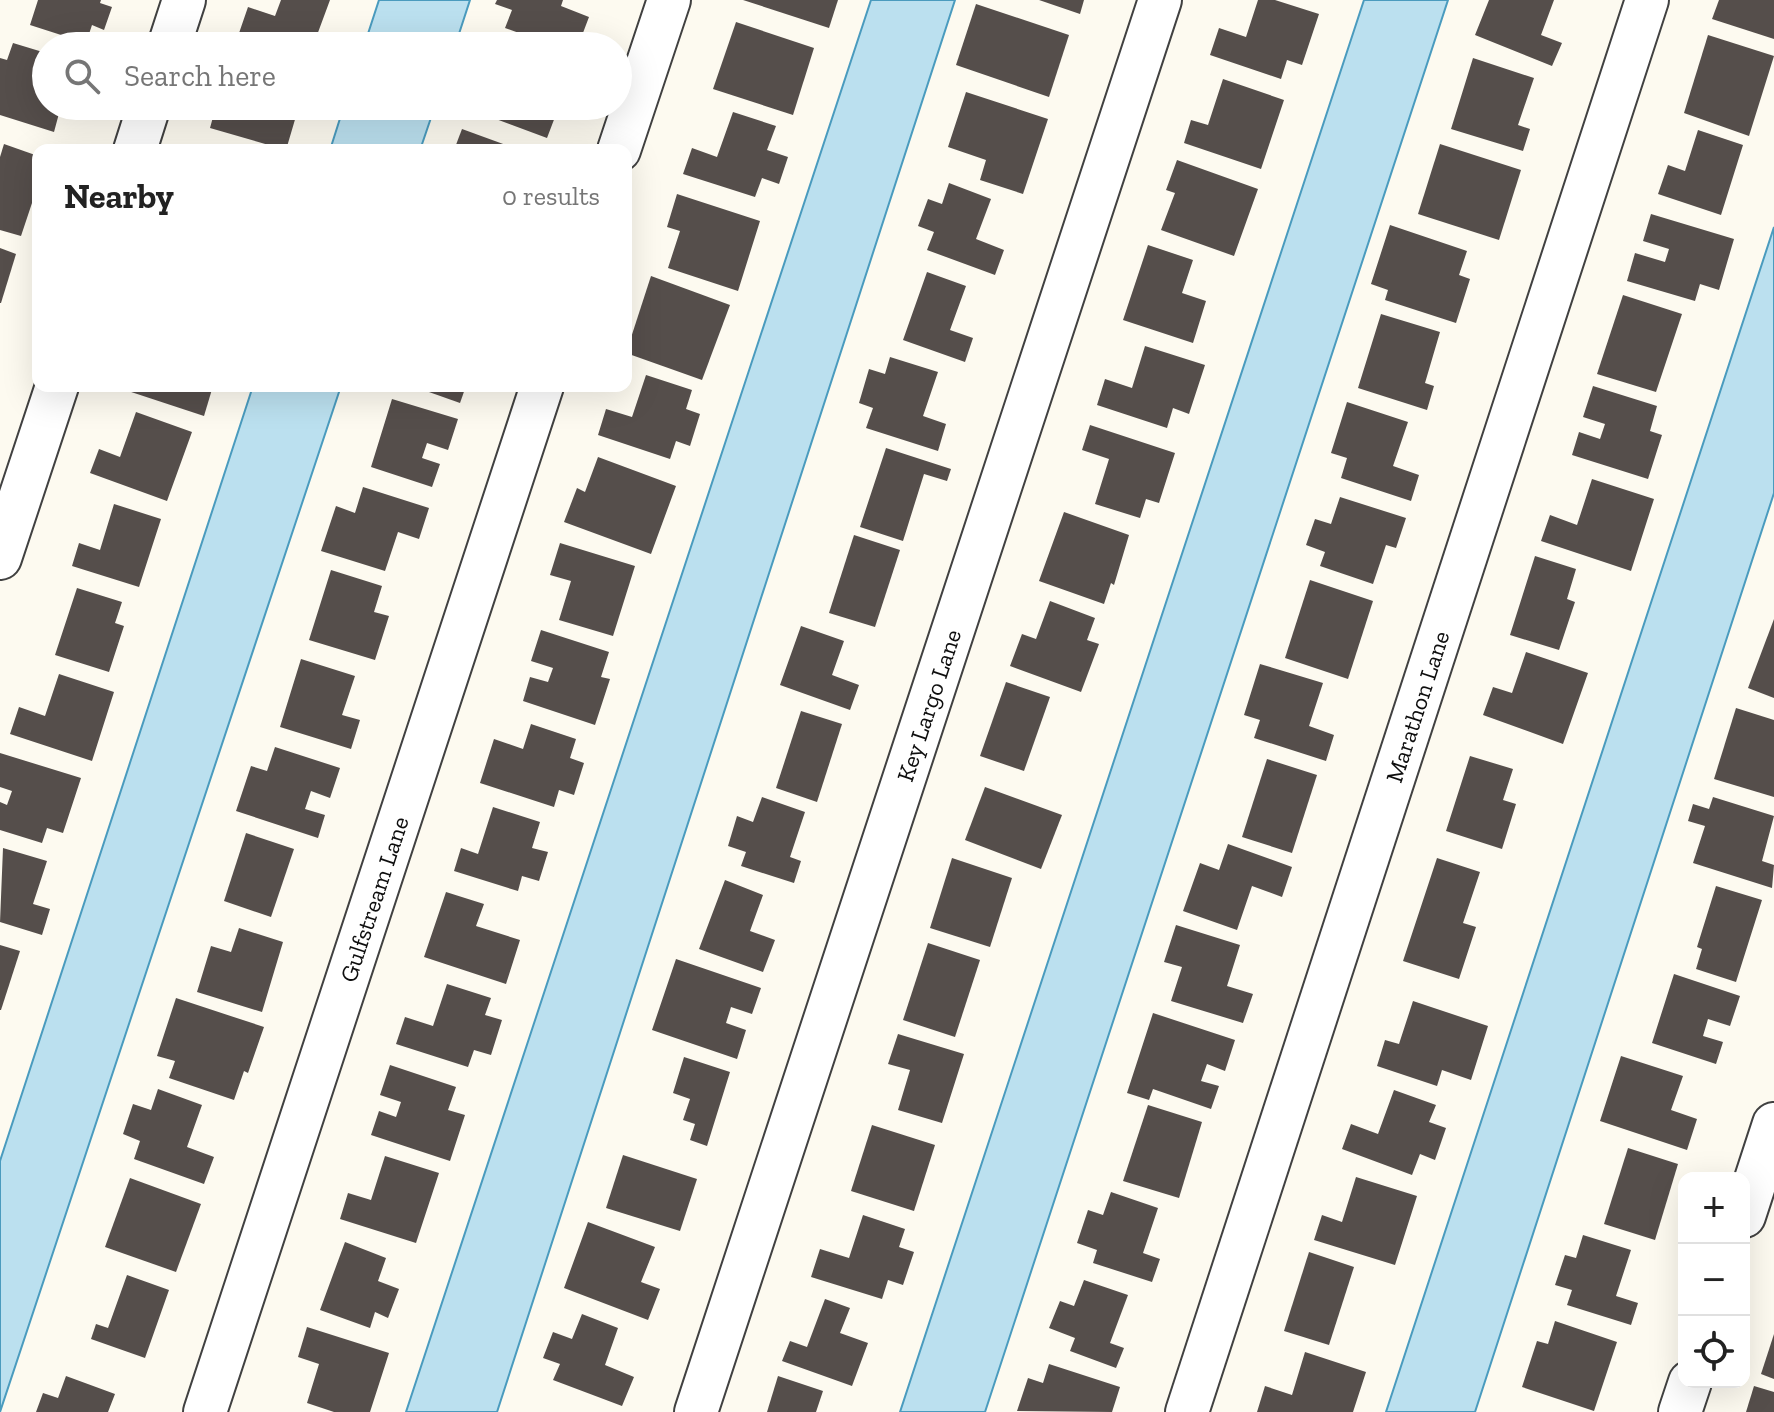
<!DOCTYPE html>
<html lang="en">
<head>
<meta charset="utf-8">
<style>
  body { margin:0; font-family:"Zilla Slab",serif; background:#f2f2f2; color:#222 }
  .controls { position:absolute; right:24px; bottom:24px; display:grid; overflow:hidden; border-radius:16px; box-shadow:0 8px 32px #0002 }
  .controls button { width:72px; height:72px; display:grid; place-items:center; padding:0; border:0; border-bottom:2px solid #e0e0e0; background:#fff; color:#222; font:40px sans-serif }
  .list { margin:0; padding:0; list-style:none }
  h2 { display:flex; justify-content:space-between; align-items:center; height:104px; margin:0; padding:0 32px; font-size:34px }
  h2 small { font-size:26px; font-weight:400; color:#767676 }
  .icon { flex:none; width:44px; height:44px; fill:none; stroke:currentColor; stroke-width:2; stroke-linecap:round; stroke-linejoin:round }
  .map { position:relative; flex:none; width:1774px; height:1412px; overflow:hidden }
  .search { position:absolute; background:#fff; box-shadow:0 8px 32px #0002; left:32px; top:32px; width:600px; height:88px; display:flex; align-items:center; gap:20px; box-sizing:border-box; padding:0 28px; border-radius:44px; color:#767676; font-size:30px }
  .panel { position:absolute; background:#fff; box-shadow:0 8px 32px #0002; left:32px; top:144px; width:600px; height:248px; border-radius:16px }
  .map>svg:first-child { display:block }
  .water { fill:#bbe0ef; stroke:#4a9bbe; stroke-width:2 }
  .building { fill:#554e4b }
  .lines { fill:none; stroke-linecap:round; stroke-linejoin:round }
  .minor-casing { stroke:#414141; stroke-width:46 }
  .minor { stroke:#fff; stroke-width:42 }
  .labels { text-anchor:middle; dominant-baseline:central; stroke-width:8; stroke-linejoin:round; paint-order:stroke }
  .street-label { font-size:24px; fill:#0e0e0e; stroke:#fff }
</style>
</head>
<body>
<div class="map">
<svg width="1774" height="1412" viewBox="0 0 1774 1412">
  <rect width="100%" height="100%" fill="#fdfaf0"/>
  <g class="water">
    <polygon points="379,0 470,0 455,46 364,46"/>
    <polygon points="871,0 955,0 497,1412 406,1412"/>
    <polygon points="1364,0 1448,0 985,1412 900,1412"/>
    <polygon points="344,106 435,106 420,150 330,150"/>
    <polygon points="1774,227 1774,493 1475,1412 1386,1412"/>
    <polygon points="253,386 341,386 0,1412 0,1161"/>
  </g>
  <g class="building">
    <polygon points="38,0 101,0 100,3 112,7 104,30 92,25 86,43 30,25"/>
    <polygon points="281,0 330,0 313,46 266,46 238,36 248,7 275,16"/>
    <polygon points="497,0 563,0 561,6 589,17 578,46 555,46 505,28 512,10 495,4"/>
    <polygon points="743,0 838,0 829,28"/>
    <polygon points="1039,0 1084,0 1080,14"/>
    <polygon points="1258,0 1275,0 1319,14 1302,65 1287,60 1281,79 1210,55 1219,28 1246,37"/>
    <polygon points="1489,0 1554,0 1541,35 1562,43 1552,66 1475,35"/>
    <polygon points="1719,0 1774,0 1774,39 1712,19"/>
    <polygon points="976,4 1069,35 1049,97 956,65"/>
    <polygon points="736,22 814,48 793,115 713,89"/>
    <polygon points="1708,35 1774,56 1749,136 1684,113"/>
    <polygon points="13,43 46,53 46,106 61,106 54,132 0,115 0,58 7,60"/>
    <polygon points="1473,58 1534,78 1518,125 1530,129 1523,151 1451,129"/>
    <polygon points="1223,79 1284,100 1261,169 1184,143 1191,120 1208,125"/>
    <polygon points="966,92 1048,119 1023,194 980,180 986,160 948,147"/>
    <polygon points="216,106 237,110 238,106 299,106 286,150 210,128"/>
    <polygon points="461,106 538,106 537,110 555,117 547,138"/>
    <polygon points="733,112 776,126 767,150 788,157 779,184 762,178 755,197 683,174 692,148 717,157"/>
    <polygon points="462,129 520,150 454,150"/>
    <polygon points="1698,130 1743,145 1721,215 1658,194 1668,165 1685,171"/>
    <polygon points="4,144 38,156 38,185 21,236 0,230 0,157"/>
    <polygon points="1440,144 1521,170 1499,240 1418,214"/>
    <polygon points="1177,160 1258,189 1234,256 1161,230 1175,193 1166,190"/>
    <polygon points="949,183 991,199 976,239 1004,250 995,275 927,250 934,232 918,226 928,199 942,204"/>
    <polygon points="677,194 760,221 738,291 668,268 680,231 667,227"/>
    <polygon points="1651,214 1734,239 1719,290 1700,284 1695,301 1627,281 1635,253 1665,262 1669,249 1643,241"/>
    <polygon points="1390,225 1467,251 1459,275 1470,279 1456,323 1385,300 1388,290 1371,284"/>
    <polygon points="1148,245 1193,260 1182,293 1206,301 1193,343 1123,320"/>
    <polygon points="0,248 16,254 1,303 0,303"/>
    <polygon points="927,272 966,286 950,330 973,338 965,362 903,340"/>
    <polygon points="651,276 730,305 702,380 626,353"/>
    <polygon points="1623,295 1682,314 1656,392 1597,374"/>
    <polygon points="1381,314 1440,332 1425,383 1434,386 1427,410 1358,388"/>
    <polygon points="1145,346 1205,365 1189,414 1173,408 1167,428 1097,405 1105,379 1132,388"/>
    <polygon points="890,357 938,372 923,416 946,424 938,451 866,428 873,408 859,403 869,369 885,374"/>
    <polygon points="646,375 692,390 686,409 700,414 690,446 676,441 670,459 598,435 606,409 632,417"/>
    <polygon points="123,386 213,386 204,416 122,389"/>
    <polygon points="412,386 466,386 460,403"/>
    <polygon points="1593,386 1657,406 1650,431 1662,435 1648,479 1572,455 1579,432 1600,439 1605,424 1583,417"/>
    <polygon points="392,399 458,419 448,450 427,443 422,458 440,464 432,487 371,467"/>
    <polygon points="1347,402 1408,422 1393,466 1419,475 1411,501 1341,478 1347,458 1331,453"/>
    <polygon points="136,412 192,432 167,501 90,473 99,449 120,457"/>
    <polygon points="1090,425 1175,453 1159,503 1146,499 1140,518 1095,504 1109,459 1082,450"/>
    <polygon points="886,448 951,469 947,481 924,474 903,541 860,527"/>
    <polygon points="598,457 676,486 651,554 564,522 577,488 585,492"/>
    <polygon points="1592,479 1654,499 1631,571 1541,541 1550,515 1577,525"/>
    <polygon points="363,487 429,508 419,539 398,532 385,571 321,551 336,506 355,513"/>
    <polygon points="1340,497 1406,518 1396,548 1386,545 1373,584 1320,566 1325,552 1306,545 1315,519 1331,524"/>
    <polygon points="114,504 161,519 139,587 72,566 79,543 100,550"/>
    <polygon points="1064,512 1129,535 1114,585 1111,583 1104,604 1039,581"/>
    <polygon points="854,535 900,550 875,627 829,613"/>
    <polygon points="560,543 635,566 613,636 559,620 571,581 550,575"/>
    <polygon points="1535,556 1576,569 1567,599 1575,602 1559,650 1510,635"/>
    <polygon points="331,570 382,586 374,612 389,616 375,660 309,640"/>
    <polygon points="1310,580 1373,601 1348,679 1285,658"/>
    <polygon points="77,588 122,602 115,623 124,626 109,672 55,655"/>
    <polygon points="1050,601 1095,618 1087,640 1099,644 1081,692 1010,666 1022,634 1036,639"/>
    <polygon points="1774,619 1774,698 1748,688"/>
    <polygon points="801,626 844,641 832,675 859,685 850,710 780,685"/>
    <polygon points="541,630 609,652 601,677 610,679 595,725 523,701 530,677 548,682 553,668 531,661"/>
    <polygon points="1526,652 1588,673 1563,744 1483,715 1493,687 1512,693"/>
    <polygon points="301,659 355,676 342,715 360,720 351,749 280,727"/>
    <polygon points="1260,664 1323,683 1309,726 1334,735 1326,761 1254,738 1260,720 1244,715"/>
    <polygon points="59,674 114,692 92,761 10,734 19,707 45,716"/>
    <polygon points="1006,682 1050,697 1024,771 980,756"/>
    <polygon points="1736,708 1774,720 1774,797 1714,779"/>
    <polygon points="801,711 842,724 817,802 776,788"/>
    <polygon points="531,724 576,739 570,758 584,763 574,795 559,790 554,807 480,783 494,739 523,749"/>
    <polygon points="275,747 340,768 330,798 311,791 305,809 325,815 318,838 236,811 251,766 267,771"/>
    <polygon points="0,753 81,778 63,833 47,828 42,843 0,830 0,802 7,805 12,791 0,787"/>
    <polygon points="1470,756 1513,769 1503,800 1516,804 1502,849 1446,831"/>
    <polygon points="1267,759 1317,775 1292,853 1242,837"/>
    <polygon points="985,787 1062,815 1041,869 965,840"/>
    <polygon points="762,797 805,812 790,857 801,861 794,883 741,866 746,852 728,846 737,816 753,822"/>
    <polygon points="1713,797 1774,816 1762,861 1774,865 1772,888 1693,863 1705,826 1688,821 1693,804 1709,809"/>
    <polygon points="493,807 540,822 532,848 548,852 539,881 522,876 518,891 454,871 461,848 478,854"/>
    <polygon points="246,833 294,849 271,917 224,901"/>
    <polygon points="1228,844 1292,867 1282,897 1252,886 1237,930 1183,911 1200,863 1219,870"/>
    <polygon points="3,848 47,861 33,904 50,909 42,935 0,922"/>
    <polygon points="952,858 1012,878 990,947 930,928"/>
    <polygon points="1437,858 1480,872 1463,923 1476,927 1459,979 1403,961"/>
    <polygon points="725,880 763,895 750,931 775,940 763,972 699,949"/>
    <polygon points="1716,886 1762,900 1736,982 1696,969 1702,949 1697,947"/>
    <polygon points="446,892 484,904 476,926 520,940 506,984 424,957"/>
    <polygon points="1176,925 1240,945 1227,986 1253,994 1243,1023 1171,1001 1182,967 1164,962"/>
    <polygon points="239,928 283,942 262,1012 197,992 211,946 231,952"/>
    <polygon points="928,943 980,960 955,1037 903,1020"/>
    <polygon points="0,945 20,951 1,1010 0,1010"/>
    <polygon points="676,959 761,988 752,1014 731,1007 726,1023 746,1030 737,1059 652,1030"/>
    <polygon points="1674,974 1740,996 1730,1026 1708,1019 1703,1036 1723,1042 1716,1064 1652,1043"/>
    <polygon points="447,984 491,998 485,1015 502,1020 491,1055 474,1050 468,1067 396,1044 405,1017 433,1026"/>
    <polygon points="176,998 264,1027 248,1073 244,1071 234,1100 169,1078 175,1061 157,1056"/>
    <polygon points="1413,1001 1488,1026 1471,1080 1442,1070 1437,1086 1377,1066 1385,1040 1399,1044"/>
    <polygon points="1153,1013 1235,1040 1225,1071 1207,1064 1201,1081 1219,1086 1211,1109 1153,1089 1149,1100 1127,1093"/>
    <polygon points="898,1034 964,1054 942,1123 898,1110 910,1070 888,1064"/>
    <polygon points="1621,1056 1683,1076 1671,1110 1697,1119 1687,1150 1600,1121"/>
    <polygon points="684,1057 730,1072 707,1146 690,1140 695,1124 683,1120 690,1099 673,1093"/>
    <polygon points="390,1065 456,1087 448,1110 465,1115 450,1161 371,1135 379,1111 396,1117 401,1102 380,1095"/>
    <polygon points="158,1089 202,1105 187,1147 214,1157 204,1184 134,1159 140,1141 123,1134 133,1104 151,1110"/>
    <polygon points="1394,1090 1436,1105 1429,1122 1446,1128 1435,1160 1420,1154 1412,1175 1342,1149 1351,1124 1378,1134"/>
    <polygon points="1148,1105 1202,1122 1179,1198 1123,1181"/>
    <polygon points="872,1125 935,1145 914,1211 851,1191"/>
    <polygon points="1628,1148 1678,1164 1655,1240 1604,1224"/>
    <polygon points="623,1155 697,1179 680,1231 606,1208"/>
    <polygon points="385,1156 439,1173 416,1243 340,1219 348,1193 371,1200"/>
    <polygon points="1356,1177 1417,1196 1395,1265 1314,1240 1322,1215 1342,1222"/>
    <polygon points="130,1178 201,1204 176,1272 105,1247"/>
    <polygon points="1111,1192 1158,1208 1143,1253 1160,1259 1152,1282 1093,1263 1097,1250 1077,1243 1088,1210 1103,1215"/>
    <polygon points="863,1215 905,1229 899,1247 914,1252 903,1285 888,1280 882,1299 811,1277 820,1249 849,1258"/>
    <polygon points="588,1222 655,1247 641,1282 660,1289 648,1320 564,1288"/>
    <polygon points="1583,1235 1631,1250 1616,1296 1638,1303 1631,1325 1567,1305 1572,1290 1555,1285 1565,1255 1576,1258"/>
    <polygon points="345,1242 386,1258 378,1281 399,1289 388,1318 375,1312 370,1328 320,1310"/>
    <polygon points="1309,1252 1354,1267 1329,1345 1284,1331"/>
    <polygon points="127,1275 169,1290 145,1358 91,1339 96,1324 108,1328"/>
    <polygon points="1084,1280 1128,1295 1110,1343 1124,1348 1116,1368 1070,1351 1075,1338 1049,1328 1060,1301 1074,1306"/>
    <polygon points="825,1299 850,1308 840,1333 868,1343 852,1386 782,1361 790,1341 807,1347"/>
    <polygon points="582,1314 618,1328 605,1365 634,1377 622,1406 553,1380 560,1364 543,1358 553,1332 572,1339"/>
    <polygon points="1555,1321 1617,1342 1594,1411 1522,1387 1537,1341 1548,1344"/>
    <polygon points="307,1327 389,1353 370,1412 334,1412 307,1403 319,1364 298,1357"/>
    <polygon points="1774,1334 1774,1379 1761,1374"/>
    <polygon points="1305,1352 1366,1372 1353,1412 1257,1412 1265,1386 1292,1395"/>
    <polygon points="1049,1364 1120,1387 1112,1412 1017,1411 1028,1378 1043,1383"/>
    <polygon points="66,1376 115,1394 108,1412 36,1412 43,1393 58,1398"/>
    <polygon points="778,1376 823,1391 816,1412 767,1412"/>
    <polygon points="1754,1386 1774,1392 1774,1412 1746,1412"/>
  </g>
  <g class="lines">
    <defs>
      <g id="minor">
        <polyline points="169,46 184,0"/>
        <polyline points="135,150 149,106"/>
        <polyline points="619,150 669,0"/>
        <polyline points="0,558 57,386"/>
        <polyline points="1744,1216 1774,1124"/>
        <path id="s1" d="M205 1412 542 386"/>
        <path id="s2" d="M696 1412 1160 0"/>
        <path id="s3" d="M1187 1412 1647 0"/>
        <polyline points="1680,1412 1690,1382"/>
      </g>
    </defs>
    <use href="#minor" class="minor-casing"/>
    <use href="#minor" class="minor"/>
  </g>
  <g class="labels">
    <g class="street-label">
      <text stroke="none"><textPath href="#s2" startOffset="744">Key Largo Lane</textPath></text>
      <text stroke="none"><textPath href="#s3" startOffset="742">Marathon Lane</textPath></text>
      <text stroke="none"><textPath href="#s1" startOffset="540">Gulfstream Lane</textPath></text>
    </g>
  </g>
</svg>
<div class="controls">
<button>+</button>
<button>−</button>
<button><svg class="icon" aria-label="locate" viewBox="0 0 24 24"><circle cx="12" cy="12" r="6"/><path d="M12 2v4M12 18v4M2 12h4M18 12h4"/></svg></button>
</div>
<div class="search"><svg class="icon" aria-label="search" viewBox="0 0 24 24"><circle cx="10" cy="10" r="6"/><path d="M15 15l6 6"/></svg>Search here</div>
<section class="panel">
<h2>Nearby<small>0 results</small></h2>
<ul class="list">
</ul>
</section>
</div>
</body>
</html>
